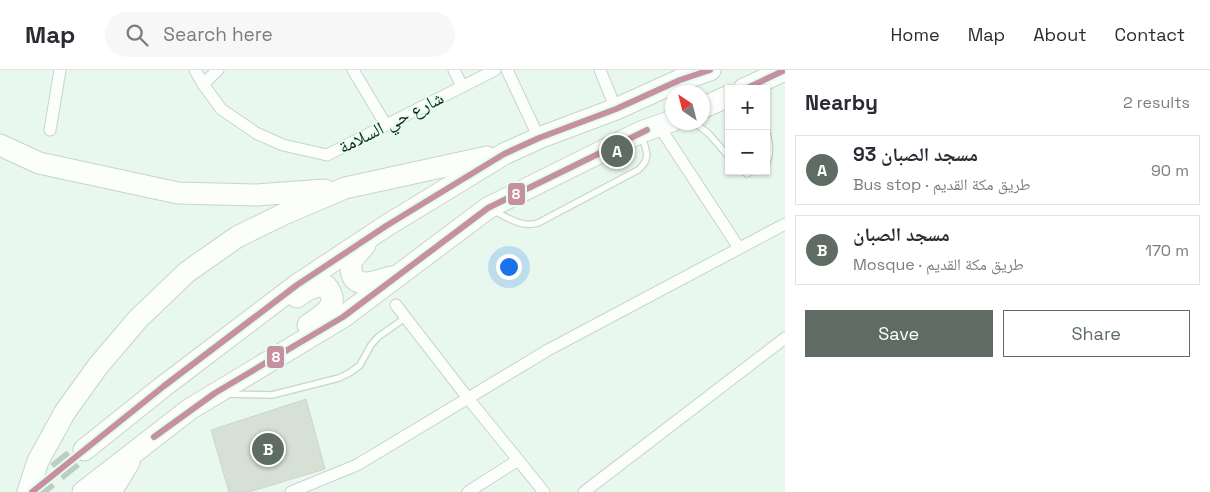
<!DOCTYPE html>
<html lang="en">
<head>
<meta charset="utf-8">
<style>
  body { margin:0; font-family:"Space Grotesk","Noto Naskh Arabic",sans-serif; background:#f7f7f7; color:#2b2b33 }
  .controls { position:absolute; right:15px; top:15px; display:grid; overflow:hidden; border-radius:0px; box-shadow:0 1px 4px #0004 }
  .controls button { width:45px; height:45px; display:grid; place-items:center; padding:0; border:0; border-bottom:1px solid #e1e1e2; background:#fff; color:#2b2b33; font:25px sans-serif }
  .compass { position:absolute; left:665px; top:15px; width:45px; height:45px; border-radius:50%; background:#fff; box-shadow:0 1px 4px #0004; rotate:325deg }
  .you { position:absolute; left:508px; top:196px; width:18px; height:18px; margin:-12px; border:4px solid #fff; border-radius:50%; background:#1a73e8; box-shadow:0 0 0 8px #1a73e833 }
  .badge { display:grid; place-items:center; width:32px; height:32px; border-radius:50%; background:#5e6c63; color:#fff; font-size:16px; font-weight:700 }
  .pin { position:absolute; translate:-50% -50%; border:2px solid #fff; box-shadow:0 1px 5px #0006 }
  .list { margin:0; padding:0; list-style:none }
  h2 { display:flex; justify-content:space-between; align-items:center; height:65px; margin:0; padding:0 20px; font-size:21px }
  h2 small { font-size:16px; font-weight:400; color:#7c7c81 }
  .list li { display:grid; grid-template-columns:32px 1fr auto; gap:15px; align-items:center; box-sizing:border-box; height:70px; margin:0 10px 10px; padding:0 10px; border:1px solid #e1e1e2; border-radius:0px }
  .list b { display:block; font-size:19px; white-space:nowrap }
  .list p { margin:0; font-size:16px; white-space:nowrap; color:#7c7c81 }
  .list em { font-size:16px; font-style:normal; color:#7c7c81 }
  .actions { display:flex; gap:10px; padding:15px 20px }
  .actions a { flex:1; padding:11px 0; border:1px solid #5e6c63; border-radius:0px; text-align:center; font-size:18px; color:#5e6c63 }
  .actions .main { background:#5e6c63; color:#fff }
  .icon { flex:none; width:28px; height:28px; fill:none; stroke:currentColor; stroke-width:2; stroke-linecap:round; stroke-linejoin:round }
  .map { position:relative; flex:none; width:785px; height:422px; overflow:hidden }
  header { display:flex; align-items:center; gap:30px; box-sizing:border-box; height:70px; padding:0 25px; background:#fff; border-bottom:1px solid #e1e1e2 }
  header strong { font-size:24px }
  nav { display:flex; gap:28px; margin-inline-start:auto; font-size:18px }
  .search { width:350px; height:45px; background:#f7f7f7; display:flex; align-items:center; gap:12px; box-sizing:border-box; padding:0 18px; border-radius:28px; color:#7c7c81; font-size:19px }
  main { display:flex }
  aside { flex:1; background:#fff }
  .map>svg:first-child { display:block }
  .building { fill:#d6e0d5; stroke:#ccd7cc }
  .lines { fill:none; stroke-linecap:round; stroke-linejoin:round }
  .highway-tunnel { stroke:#bdcdc3; stroke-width:21; stroke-dasharray:21 11; stroke-linecap:butt }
  .lane-casing { stroke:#c7d5cc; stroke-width:8 }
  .street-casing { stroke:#c7d5cc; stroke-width:13 }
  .highway-casing { stroke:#c7d5cc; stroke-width:23 }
  .lane { stroke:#fcfefc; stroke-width:5.5 }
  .street { stroke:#fcfefc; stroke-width:11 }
  .highway { stroke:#fcfefc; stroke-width:21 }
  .bus-1-casing { stroke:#e2feed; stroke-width:10 }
  .bus-1 { stroke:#c790a2; stroke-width:6 }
  .labels { text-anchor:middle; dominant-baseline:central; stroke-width:4; stroke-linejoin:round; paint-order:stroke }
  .street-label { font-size:18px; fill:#132018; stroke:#e2feed }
  .line-badge { stroke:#e2feed; stroke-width:2 }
  .badge-label { font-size:14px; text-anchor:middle; font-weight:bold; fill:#fff }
</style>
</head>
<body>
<header>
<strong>Map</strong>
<div class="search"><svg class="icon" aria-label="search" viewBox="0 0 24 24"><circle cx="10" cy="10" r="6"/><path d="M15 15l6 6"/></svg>Search here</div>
<nav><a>Home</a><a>Map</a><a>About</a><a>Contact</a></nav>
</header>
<main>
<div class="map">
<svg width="785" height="422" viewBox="0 0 785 422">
  <rect width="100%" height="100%" fill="#e8f8ee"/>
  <polygon class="building" points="306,329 325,399 249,422 229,422 211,360"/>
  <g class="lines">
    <polyline class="highway-tunnel" points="32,422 84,380"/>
    <defs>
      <g id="lane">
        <polyline points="694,52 709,64 729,87"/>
        <path d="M766 59C769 71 772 84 766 94"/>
        <polyline points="743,101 747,104 753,101"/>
        <path d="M494 141C509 148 521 158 538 153L638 100C651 89 647 82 642 67"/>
        <polyline points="227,324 272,325 339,308 351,302 360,295 371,275 378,267 405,248"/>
      </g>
      <g id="street">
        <polyline points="195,0 203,14 221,39 256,63 283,75 327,85 495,0"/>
        <polyline points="353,0 386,55"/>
        <polyline points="454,0 462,16"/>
        <polyline points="507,0 539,68"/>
        <polyline points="600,0 616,39"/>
        <polyline points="203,14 218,0"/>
        <polyline points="659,56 739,178"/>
        <polyline points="50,60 60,0"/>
        <polyline points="396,235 467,327 544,422"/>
        <polyline points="291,422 357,395 548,280 785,154"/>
        <polyline points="468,422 518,390"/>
        <polyline points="584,422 785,268"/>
      </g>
      <g id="highway">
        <polyline points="744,19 785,0"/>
        <polyline points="702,38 729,26"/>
        <polyline points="0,75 39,93 178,123 256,125 325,120"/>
        <path d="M365 175 351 191C349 222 371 213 391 207"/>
        <path d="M297 227C306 220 314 215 326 216 342 235 323 245 308 255"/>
        <polyline points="84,380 164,316 297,215 386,156 504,84 539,68 616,39 680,10 710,0"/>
        <polyline points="28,422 38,391 65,342 98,296 138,249 187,202 237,167 286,143 345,118 487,87"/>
        <polyline points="83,422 190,339 343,247 488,138 641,62 672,51"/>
        <polyline points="111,422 129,392"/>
      </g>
    </defs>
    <use href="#lane" class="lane-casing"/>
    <use href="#street" class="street-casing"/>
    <use href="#highway" class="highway-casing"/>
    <use href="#lane" class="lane"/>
    <use href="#street" class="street"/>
    <use href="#highway" class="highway"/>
    <defs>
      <g id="bus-1">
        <polyline points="745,19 785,0"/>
        <polyline points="154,367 215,323 343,247 488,138 647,60"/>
        <polyline points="32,422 164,316 297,215 386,156 504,84 539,68 616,39 680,10 710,0"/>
      </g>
    </defs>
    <use href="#bus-1" class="bus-1-casing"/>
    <use href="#bus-1" class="bus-1"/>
  </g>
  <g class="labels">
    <g class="street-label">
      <text transform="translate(391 52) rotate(-27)">شارع حي السلامة</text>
    </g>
  </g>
  <g class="line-badge">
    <rect x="507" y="112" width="19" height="24" rx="5" fill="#c790a2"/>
    <rect x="266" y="275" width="19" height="24" rx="5" fill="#c790a2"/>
  </g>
  <g class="badge-label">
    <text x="516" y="129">8</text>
    <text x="276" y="292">8</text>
  </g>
</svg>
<div class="controls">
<button>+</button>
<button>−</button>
</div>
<svg class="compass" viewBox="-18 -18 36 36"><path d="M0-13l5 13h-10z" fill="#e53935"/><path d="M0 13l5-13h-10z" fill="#7c7c81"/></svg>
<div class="you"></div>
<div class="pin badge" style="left:617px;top:81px">A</div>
<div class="pin badge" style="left:268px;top:379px">B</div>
</div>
<aside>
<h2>Nearby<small>2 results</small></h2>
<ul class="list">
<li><span class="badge">A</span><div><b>مسجد الصبان 93</b><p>Bus stop · طريق مكة القديم</p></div><em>90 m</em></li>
<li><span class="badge">B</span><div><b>مسجد الصبان</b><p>Mosque · طريق مكة القديم</p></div><em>170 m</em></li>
</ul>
<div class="actions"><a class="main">Save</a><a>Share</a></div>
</aside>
</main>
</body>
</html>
